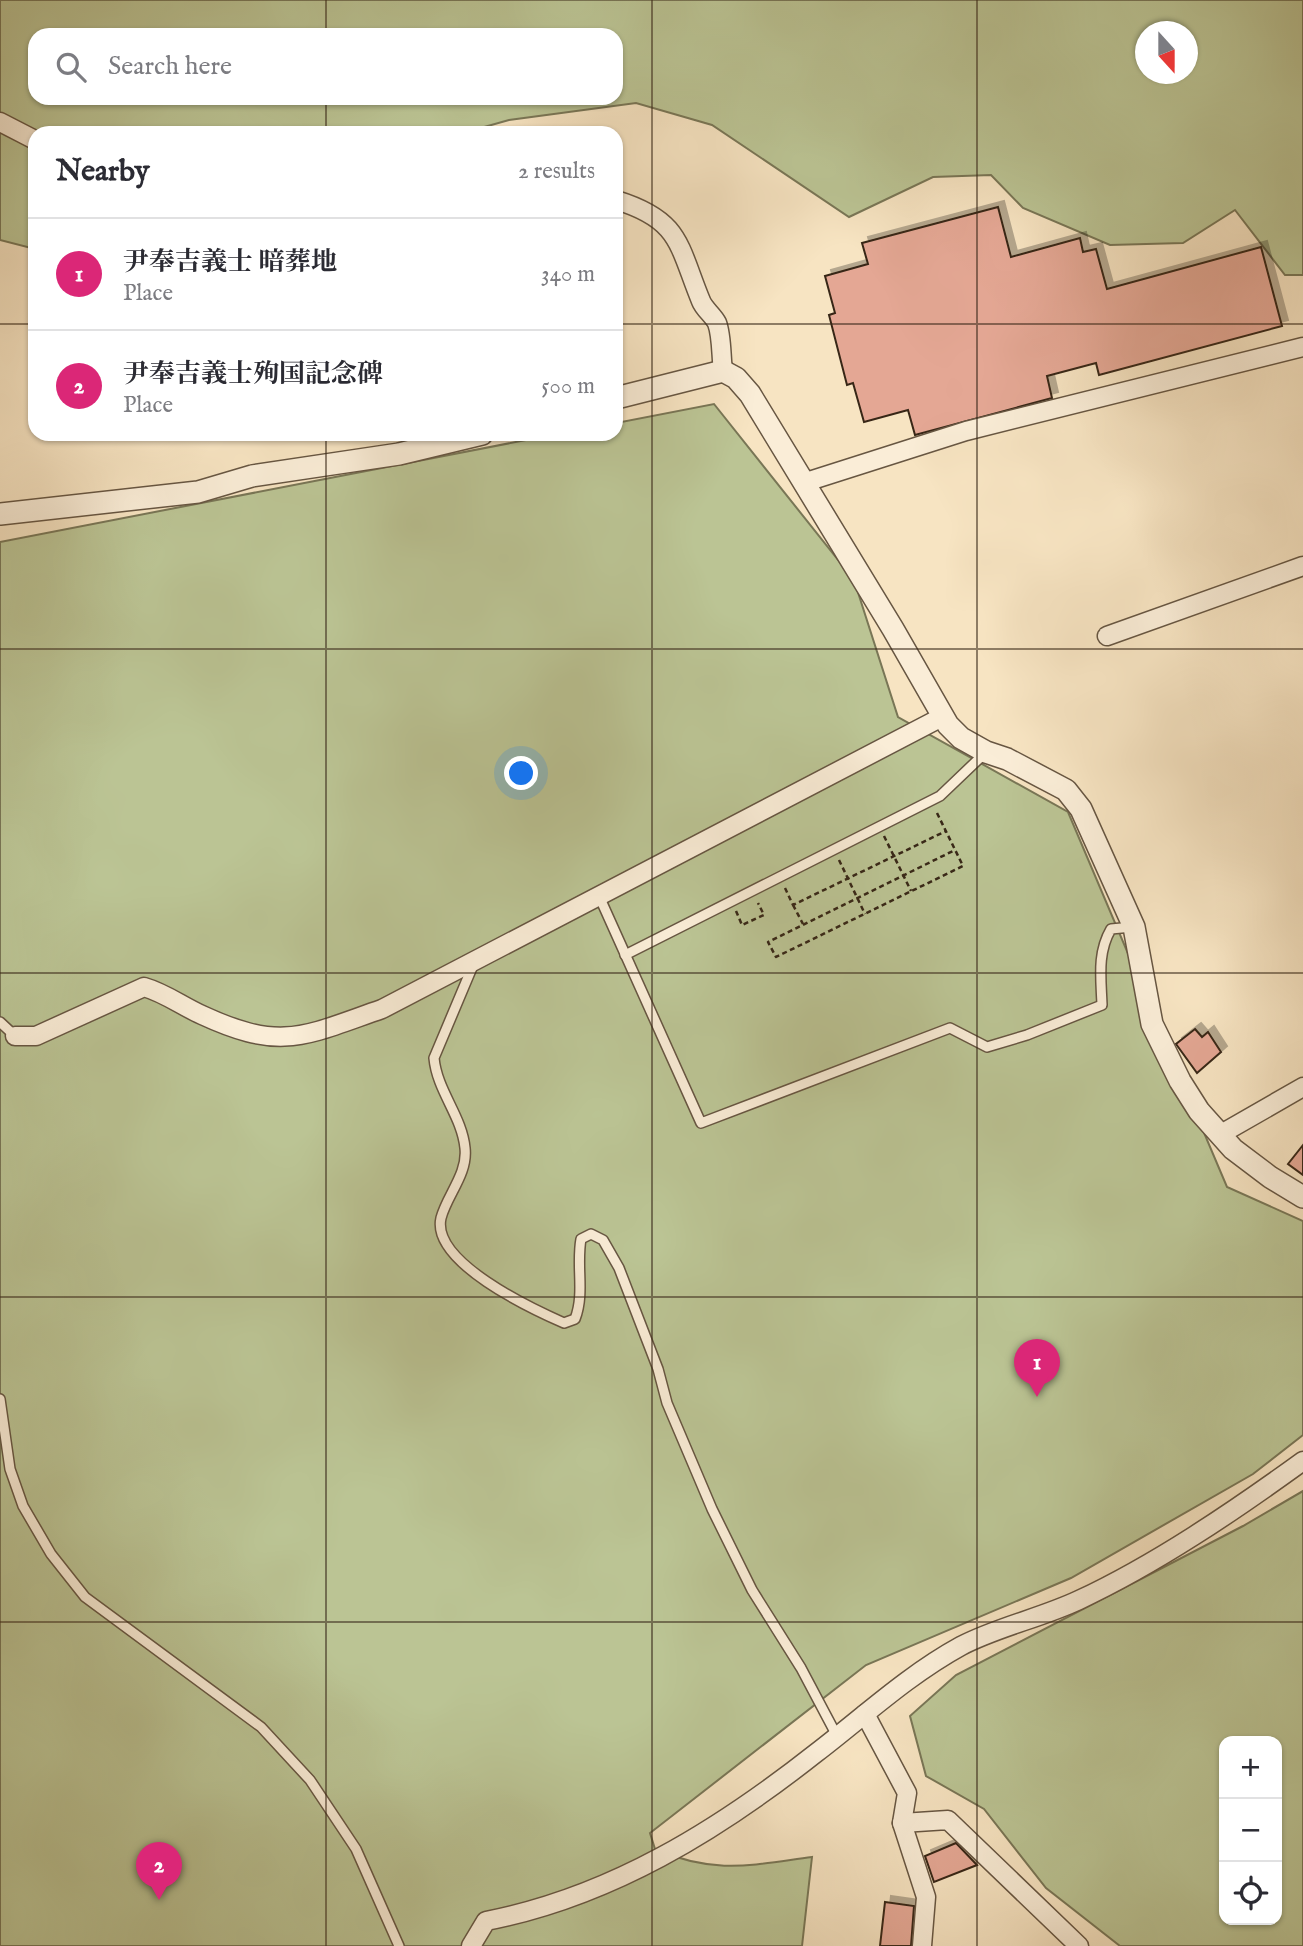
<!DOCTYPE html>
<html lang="en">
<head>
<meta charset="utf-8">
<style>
  body { margin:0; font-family:"IM FELL English","Noto Serif JP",serif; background:#f2f2f3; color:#2b2b33 }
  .controls { position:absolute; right:21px; bottom:21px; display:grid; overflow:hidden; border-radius:14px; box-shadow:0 2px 5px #0004 }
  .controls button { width:63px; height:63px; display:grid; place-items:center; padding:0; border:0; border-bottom:2px solid #e1e1e2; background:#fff; color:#2b2b33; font:35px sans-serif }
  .compass { position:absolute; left:1135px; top:21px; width:63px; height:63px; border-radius:50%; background:#fff; box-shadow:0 2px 5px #0004; rotate:159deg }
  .you { position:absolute; left:522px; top:774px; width:24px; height:24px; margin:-18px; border:5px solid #fff; border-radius:50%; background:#1a73e8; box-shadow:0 0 0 10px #1a73e833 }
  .badge { display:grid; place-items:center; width:46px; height:46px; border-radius:50%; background:#db2777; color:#fff; font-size:23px; font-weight:700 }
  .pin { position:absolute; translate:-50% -58px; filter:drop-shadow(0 2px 4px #0008) }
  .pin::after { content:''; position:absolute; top:37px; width:24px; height:21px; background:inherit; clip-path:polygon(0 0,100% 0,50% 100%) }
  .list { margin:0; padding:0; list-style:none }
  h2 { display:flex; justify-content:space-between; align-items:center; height:91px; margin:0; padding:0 28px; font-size:30px }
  h2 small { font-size:23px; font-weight:400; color:#7c7c81 }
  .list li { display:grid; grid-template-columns:46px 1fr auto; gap:21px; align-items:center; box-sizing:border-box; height:112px; padding:0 28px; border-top:2px solid #e1e1e2 }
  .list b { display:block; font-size:26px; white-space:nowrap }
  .list p { margin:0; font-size:23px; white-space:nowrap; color:#7c7c81 }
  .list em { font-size:23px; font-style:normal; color:#7c7c81 }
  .icon { flex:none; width:38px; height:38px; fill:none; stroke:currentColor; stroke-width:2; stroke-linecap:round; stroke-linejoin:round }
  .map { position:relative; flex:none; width:1303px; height:1946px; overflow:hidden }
  .search { position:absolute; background:#fff; box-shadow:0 2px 5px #0004; left:28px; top:28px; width:595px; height:77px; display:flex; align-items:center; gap:18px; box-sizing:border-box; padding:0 24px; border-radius:21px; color:#7c7c81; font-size:26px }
  .panel { position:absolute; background:#fff; box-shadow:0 2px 5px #0004; left:28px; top:126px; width:595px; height:315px; border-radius:21px }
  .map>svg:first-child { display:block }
  .green { fill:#bbc494; stroke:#797656; stroke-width:2; fill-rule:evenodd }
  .building { fill:#e4a794; stroke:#372717; stroke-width:2; filter:url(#shadow) }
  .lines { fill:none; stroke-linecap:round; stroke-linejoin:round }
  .service-casing { stroke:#675642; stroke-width:12 }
  .minor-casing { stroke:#675642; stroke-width:21 }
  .tertiary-casing { stroke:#675642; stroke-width:24 }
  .path { stroke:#372717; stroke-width:2.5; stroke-dasharray:5 3.5; stroke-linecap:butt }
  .service { stroke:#faedd7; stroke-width:9 }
  .minor { stroke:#faedd7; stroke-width:18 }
  .tertiary { stroke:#faedd7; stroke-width:21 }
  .grid { fill:none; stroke:#372717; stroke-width:2; stroke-opacity:0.55 }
</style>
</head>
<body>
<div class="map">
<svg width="1303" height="1946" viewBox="0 0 1303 1946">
  <defs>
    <filter id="shadow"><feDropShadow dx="6" dy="-6" stdDeviation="0" flood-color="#0004"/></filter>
  </defs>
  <rect width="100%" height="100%" fill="#f7e4c2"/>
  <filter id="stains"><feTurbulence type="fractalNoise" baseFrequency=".00286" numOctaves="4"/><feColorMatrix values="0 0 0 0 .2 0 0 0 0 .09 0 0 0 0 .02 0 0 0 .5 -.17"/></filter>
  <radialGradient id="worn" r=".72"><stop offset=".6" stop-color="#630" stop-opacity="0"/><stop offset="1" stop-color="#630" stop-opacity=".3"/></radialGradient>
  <g class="green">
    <path d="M0 0H1303V275H1285L1235 210 1183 243 1110 245 1023 208 991 175 933 177 849 217 712 125 636 103 509 120 463 133H35V249L0 240ZM1146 32H1188V74H1146ZM35 35H616V98H35Z"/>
    <path d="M714 404 854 580 898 717 1068 812 1227 1187 1303 1221V1435L1253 1474 1071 1578 866 1665 650 1833 655 1849C715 1875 751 1865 812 1857L802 1946H0V542L557 434H616V423Z"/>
    <path d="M1303 1491V1946H1120L1046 1888 984 1809 926 1776 910 1716 956 1675 1243 1526ZM1224 1741H1277V1920H1224Z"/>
  </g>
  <g class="building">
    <polygon points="998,207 1011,257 1080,238 1083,252 1096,249 1107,289 1261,247 1282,326 1099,375 1096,363 1047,376 1052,398 915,435 908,410 864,422 853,383 847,385 829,315 835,313 825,276 868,264 862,243"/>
    <polygon points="1195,1029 1202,1037 1208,1032 1221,1052 1197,1073 1176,1044"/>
    <polygon points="1303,1145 1303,1175 1288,1164"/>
    <polygon points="956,1843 977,1865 934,1882 925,1856"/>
    <polygon points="885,1902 914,1906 911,1946 880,1946"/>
  </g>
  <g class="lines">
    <defs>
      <g id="service">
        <path d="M599 896 701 1123 950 1028 987 1047 1027 1035 1102 1005C1101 978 1097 953 1111 929L1132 927"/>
        <polyline points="625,955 940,796 985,753"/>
        <path d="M474 963 434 1058C437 1091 462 1116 465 1148 468 1174 447 1195 441 1218 431 1262 532 1309 564 1323L575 1319C585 1293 576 1266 581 1239L591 1234 603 1240 619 1268 658 1369 667 1403 712 1509 752 1590 801 1668 837 1736"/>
        <polyline points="0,1022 15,1036"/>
        <polyline points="0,1399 10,1469 23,1506 51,1554 85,1597 261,1727 310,1780 356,1849 399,1946"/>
      </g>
      <g id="minor">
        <polyline points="0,122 35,140"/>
        <path d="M616 200C681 220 678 245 701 301 704 309 713 315 717 323 722 336 721 357 723 371"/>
        <polyline points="806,482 966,431 1303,347"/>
        <polyline points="1107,636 1303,566"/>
        <path d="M15 1036H36L144 987C165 993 182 1006 202 1015 282 1052 304 1036 382 1009L942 717"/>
        <polyline points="1221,1134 1303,1087"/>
        <polyline points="865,1714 907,1793 902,1823 926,1897 922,1946"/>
        <polyline points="902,1823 948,1820 1079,1946"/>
        <path d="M471 1946 486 1921C610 1897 717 1831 816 1753 863 1717 908 1675 961 1646 997 1627 1041 1618 1079 1600 1156 1564 1234 1511 1303 1461"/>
      </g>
      <g id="tertiary">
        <polyline points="616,398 723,371 736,378 750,394 893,629 948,725 961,738 986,752 1007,759 1066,790 1081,809 1134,927 1152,1024 1180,1081 1199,1111 1233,1149 1270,1177 1303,1197"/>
        <polyline points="0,514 198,492 252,476 399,454 482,434"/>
      </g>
    </defs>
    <use href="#service" class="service-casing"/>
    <use href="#minor" class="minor-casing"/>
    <use href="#tertiary" class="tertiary-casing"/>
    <g class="path">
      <polyline points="937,813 963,866 776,957 768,942 955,850"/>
      <polyline points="884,836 911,891"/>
      <polyline points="839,860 865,914"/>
      <polyline points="785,888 793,905 946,831"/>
      <polyline points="793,905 803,924"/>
      <polyline points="736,911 742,925 764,915 758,903"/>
    </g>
    <use href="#service" class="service"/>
    <use href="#minor" class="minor"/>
    <use href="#tertiary" class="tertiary"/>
  </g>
  <path class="grid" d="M326 0V35M652 0V1946M977 0V1946M326 98V133M0 324H35M616 324H1303M326 434V1946M0 649H1303M0 973H1303M0 1297H1303M0 1622H1303"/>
  <rect width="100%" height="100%" filter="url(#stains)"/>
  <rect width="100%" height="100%" fill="url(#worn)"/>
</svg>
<div class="controls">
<button>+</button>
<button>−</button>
<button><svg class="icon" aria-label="locate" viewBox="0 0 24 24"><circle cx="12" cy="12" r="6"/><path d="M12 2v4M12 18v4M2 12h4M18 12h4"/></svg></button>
</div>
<svg class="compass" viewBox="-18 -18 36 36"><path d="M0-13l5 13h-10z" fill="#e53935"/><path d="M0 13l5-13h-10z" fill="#7c7c81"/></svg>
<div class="you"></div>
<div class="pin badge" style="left:1037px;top:1397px">1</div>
<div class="pin badge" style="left:159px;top:1900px">2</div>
<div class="search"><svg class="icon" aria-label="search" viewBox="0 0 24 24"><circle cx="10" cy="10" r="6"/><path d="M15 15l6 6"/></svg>Search here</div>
<section class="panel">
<h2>Nearby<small>2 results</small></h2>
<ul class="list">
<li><span class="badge">1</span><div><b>尹奉吉義士 暗葬地</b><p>Place</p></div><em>340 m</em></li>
<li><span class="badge">2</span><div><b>尹奉吉義士殉国記念碑</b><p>Place</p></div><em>500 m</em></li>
</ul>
</section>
</div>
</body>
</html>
